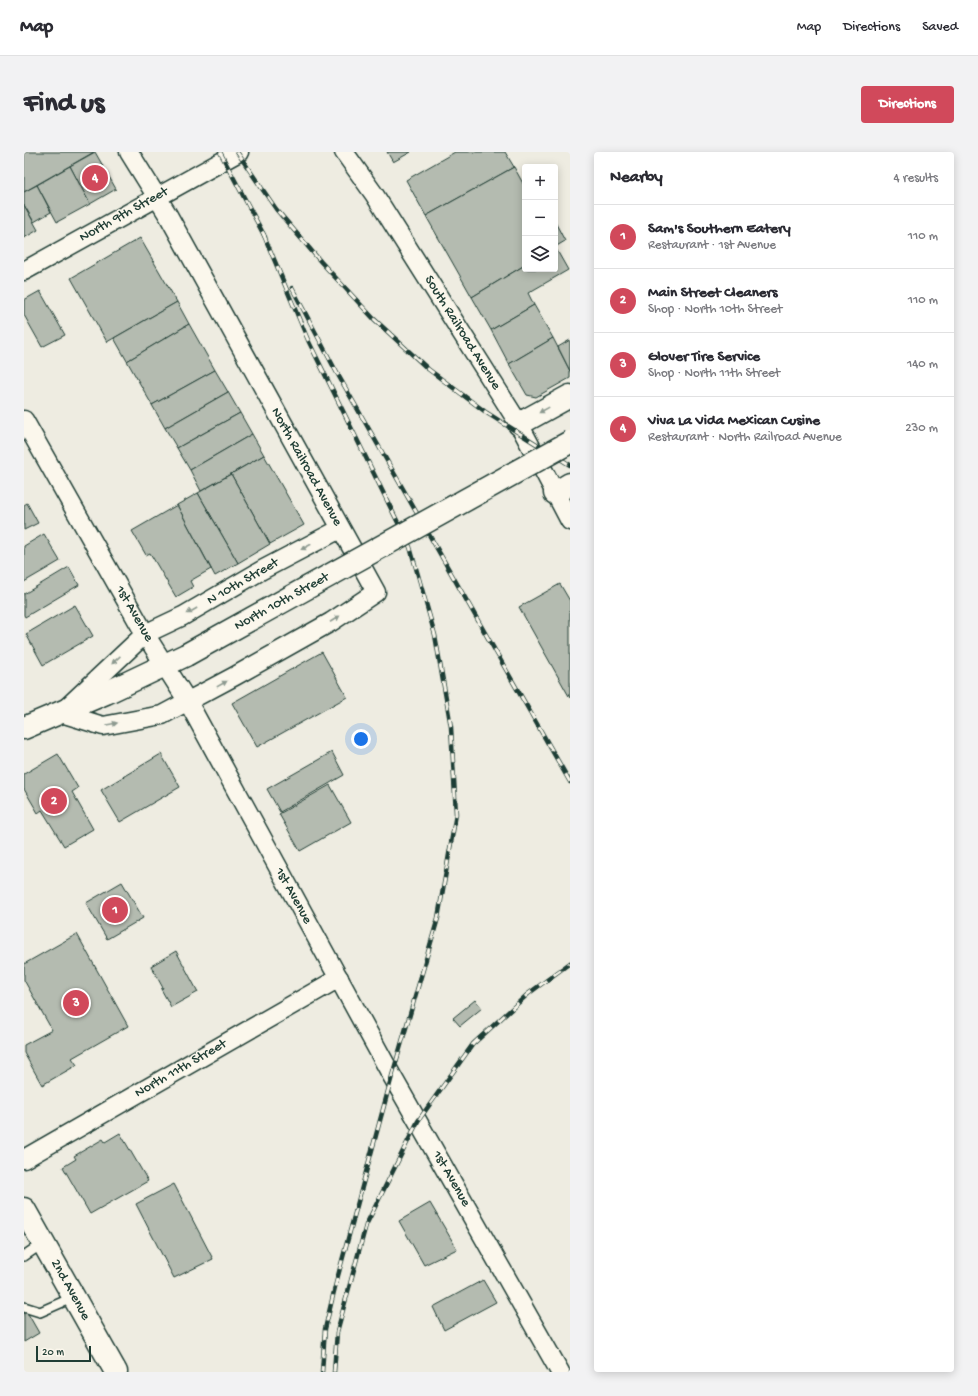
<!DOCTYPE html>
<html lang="en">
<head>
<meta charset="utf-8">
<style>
  body { margin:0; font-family:"Gochi Hand",sans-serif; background:#f2f2f3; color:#2b2b33 }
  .controls { position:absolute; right:12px; top:12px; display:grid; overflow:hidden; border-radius:4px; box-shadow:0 2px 10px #0003 }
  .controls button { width:36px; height:36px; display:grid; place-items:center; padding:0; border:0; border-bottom:1px solid #e1e1e2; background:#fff; color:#2b2b33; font:20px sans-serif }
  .scale { position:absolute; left:12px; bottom:10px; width:55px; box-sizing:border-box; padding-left:4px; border:2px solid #1f3d34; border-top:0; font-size:11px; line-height:14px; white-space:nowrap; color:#1f3d34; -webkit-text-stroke:3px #fbf7ec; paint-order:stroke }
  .you { position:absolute; left:337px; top:587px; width:14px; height:14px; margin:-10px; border:3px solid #fff; border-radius:50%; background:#1a73e8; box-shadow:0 0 0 6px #1a73e833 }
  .badge { display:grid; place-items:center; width:26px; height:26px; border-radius:50%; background:#d1495b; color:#fff; font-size:13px; font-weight:700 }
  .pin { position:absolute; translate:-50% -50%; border:2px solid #fff; box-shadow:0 1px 4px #0006 }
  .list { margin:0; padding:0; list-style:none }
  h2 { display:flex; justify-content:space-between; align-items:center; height:52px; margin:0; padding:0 16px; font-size:17px }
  h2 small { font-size:13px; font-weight:400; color:#7c7c81 }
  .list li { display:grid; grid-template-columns:26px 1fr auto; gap:12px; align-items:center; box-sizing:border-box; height:64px; padding:0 16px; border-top:1px solid #e1e1e2 }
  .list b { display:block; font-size:15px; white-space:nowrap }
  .list p { margin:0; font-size:13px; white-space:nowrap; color:#7c7c81 }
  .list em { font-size:13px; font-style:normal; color:#7c7c81 }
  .icon { flex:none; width:22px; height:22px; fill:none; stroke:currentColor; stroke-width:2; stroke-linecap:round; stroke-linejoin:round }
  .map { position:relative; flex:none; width:546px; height:1220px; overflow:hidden; border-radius:4px }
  header { display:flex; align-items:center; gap:24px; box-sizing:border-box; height:56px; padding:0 20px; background:#fff; border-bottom:1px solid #e1e1e2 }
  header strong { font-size:19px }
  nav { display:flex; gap:22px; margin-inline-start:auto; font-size:14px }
  .intro { display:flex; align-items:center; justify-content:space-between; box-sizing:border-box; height:96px; padding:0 24px }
  h1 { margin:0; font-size:28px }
  .button { padding:10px 18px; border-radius:4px; background:#d1495b; color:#fff; font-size:14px; font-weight:700 }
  main { display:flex; gap:24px; padding:0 24px }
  aside { flex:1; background:#fff; border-radius:4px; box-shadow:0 2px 10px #0003 }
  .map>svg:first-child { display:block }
  .building { fill:#b4bbb0; stroke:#1f3d34 }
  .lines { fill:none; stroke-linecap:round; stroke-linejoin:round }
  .service-casing { stroke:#1f3d34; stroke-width:12 }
  .minor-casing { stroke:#1f3d34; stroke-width:21 }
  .primary-casing { stroke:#1f3d34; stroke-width:25 }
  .service { stroke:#fbf7ec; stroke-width:9 }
  .minor { stroke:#fbf7ec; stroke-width:18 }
  .primary { stroke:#fbf7ec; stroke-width:22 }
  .rail-casing { stroke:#1f3d34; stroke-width:4.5 }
  .rail { stroke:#fbf7ec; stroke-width:3; stroke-dasharray:9; stroke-linecap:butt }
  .primary-bridge-casing { stroke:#1f3d34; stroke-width:25; stroke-linecap:butt }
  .primary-bridge { stroke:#fbf7ec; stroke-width:22 }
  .oneway { fill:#8d9a90 }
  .labels { text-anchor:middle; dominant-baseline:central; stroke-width:3; stroke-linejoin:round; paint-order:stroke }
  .street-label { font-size:14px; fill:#1f3d34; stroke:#fbf7ec }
</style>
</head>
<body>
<header>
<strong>Map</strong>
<nav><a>Map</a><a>Directions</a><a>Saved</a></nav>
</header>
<div class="intro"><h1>Find us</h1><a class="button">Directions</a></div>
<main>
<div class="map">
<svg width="546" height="1220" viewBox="0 0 546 1220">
  <rect width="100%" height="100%" fill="#eeece1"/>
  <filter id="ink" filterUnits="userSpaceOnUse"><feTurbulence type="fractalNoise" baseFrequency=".025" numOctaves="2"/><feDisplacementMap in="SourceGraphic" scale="8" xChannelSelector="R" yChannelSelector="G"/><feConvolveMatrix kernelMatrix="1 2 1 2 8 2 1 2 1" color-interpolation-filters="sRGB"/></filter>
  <g filter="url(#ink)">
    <g class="building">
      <polygon points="0,0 70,0 0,40"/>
      <polygon points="71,0 92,37 66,52 46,14"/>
      <polygon points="363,0 387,0 369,10"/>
      <polygon points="431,0 481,0 490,15 402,64 382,28"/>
      <polygon points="46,14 66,52 33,70 13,33"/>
      <polygon points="490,15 501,35 501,113 448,145 402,64"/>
      <polygon points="13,33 27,60 10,70 0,53 0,40"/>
      <polygon points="0,53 14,78 0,86"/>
      <polygon points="531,70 541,89 531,95"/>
      <polygon points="116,86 153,150 83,190 47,126"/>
      <polygon points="531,95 544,118 504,141 510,153 467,178 448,145 501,113 501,117 531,117"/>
      <polygon points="16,139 41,183 18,195 0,163 0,148"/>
      <polygon points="153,150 165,172 103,209 90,186"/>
      <polygon points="510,153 529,186 485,212 467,178"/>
      <polygon points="165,172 191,218 128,253 103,209"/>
      <polygon points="529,186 546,219 546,226 512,245 503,243 485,212"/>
      <polygon points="546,188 546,219 534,195"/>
      <polygon points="191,218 204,240 141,276 128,253"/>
      <polygon points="204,240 216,261 153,296 141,276"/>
      <polygon points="216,261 228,282 166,318 153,296"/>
      <polygon points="228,282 240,303 177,339 166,318"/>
      <polygon points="240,303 280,373 246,392 207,322"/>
      <polygon points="207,322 246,392 214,411 174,341"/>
      <polygon points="174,341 214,411 191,424 153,353"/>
      <polygon points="3,351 14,371 0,378 0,353"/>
      <polygon points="153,353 187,417 166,429 169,435 152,445 126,401 122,403 108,379"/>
      <polygon points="20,382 36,409 0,430 0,394"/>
      <polygon points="45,415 55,433 1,465 0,463 0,442"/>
      <polygon points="536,432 546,449 546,546 495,455"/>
      <polygon points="51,453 69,484 19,513 2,482"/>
      <polygon points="298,500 323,545 233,595 208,551"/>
      <polygon points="308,600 320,623 256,660 243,637"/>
      <polygon points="34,602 54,636 48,640 69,677 40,694 18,658 14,661 0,637 0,622"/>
      <polygon points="137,602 156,635 96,670 77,638"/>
      <polygon points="306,633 327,670 276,699 255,662"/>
      <polygon points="98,730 119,766 83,787 62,751"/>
      <polygon points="53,782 104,874 48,906 53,913 18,933 0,901 0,893 28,878 0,828 0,812"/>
      <polygon points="152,799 174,840 147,855 137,837 139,836 127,814"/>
      <polygon points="451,848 458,856 436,874 429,866"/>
      <polygon points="96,981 124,1029 66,1062 39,1015 52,1007 50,1004 79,987 81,990"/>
      <polygon points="150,1032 189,1107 150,1126 112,1052"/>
      <polygon points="406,1051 433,1097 400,1113 375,1069"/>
      <polygon points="459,1128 472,1150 420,1178 409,1155"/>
      <polygon points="3,1160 15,1181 0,1190 0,1161"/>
    </g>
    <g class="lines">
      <defs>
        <g id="service">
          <polyline points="0,1104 19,1091"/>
          <polyline points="0,1155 16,1160 50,1145"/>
        </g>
        <g id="minor">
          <polyline points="105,0 144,63 352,440 307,470 211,524 138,563 79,574 37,561 121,482 159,464 238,418 316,377"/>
          <polyline points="320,0 350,42 495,272 546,369"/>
          <polyline points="0,119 215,0"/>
          <polyline points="0,268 121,482 164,550 368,924 536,1220"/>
          <polyline points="0,1007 315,826"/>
        </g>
        <g id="primary">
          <polyline points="495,272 546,244"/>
          <polyline points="531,341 546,332"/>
          <polyline points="0,576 82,541 162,503"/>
          <polyline points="0,1057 92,1220"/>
        </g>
      </defs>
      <use href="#service" class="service-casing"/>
      <use href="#minor" class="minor-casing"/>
      <use href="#primary" class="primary-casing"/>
      <use href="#service" class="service"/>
      <use href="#minor" class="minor"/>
      <use href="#primary" class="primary"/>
      <defs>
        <g id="rail">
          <polyline points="196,0 241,85"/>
          <polyline points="213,0 252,57 297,110 350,167 404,217 463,261 546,313"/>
          <polyline points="239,81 284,188 386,395 411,483 427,575 432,662 414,766 368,924 312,1131 301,1177 298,1220"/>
          <polyline points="268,136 313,221 546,630"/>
          <polyline points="310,1220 313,1180 342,1073 394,969 449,892 504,842 546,811"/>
        </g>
      </defs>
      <use href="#rail" class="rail-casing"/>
      <use href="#rail" class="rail"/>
      <defs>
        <polyline id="primary-bridge" points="162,503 546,290"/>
      </defs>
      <use href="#primary-bridge" class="primary-bridge-casing"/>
      <use href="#primary-bridge" class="primary-bridge"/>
    </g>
    <defs><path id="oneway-solid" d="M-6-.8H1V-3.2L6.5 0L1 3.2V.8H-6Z"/></defs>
    <g class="oneway">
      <use href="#oneway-solid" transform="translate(520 258) rotate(151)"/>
      <use href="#oneway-solid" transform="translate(282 395) rotate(152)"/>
      <use href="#oneway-solid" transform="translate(168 459) rotate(150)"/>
      <use href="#oneway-solid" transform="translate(311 467) rotate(-33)"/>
      <use href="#oneway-solid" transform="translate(92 508) rotate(137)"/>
      <use href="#oneway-solid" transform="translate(198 532) rotate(-29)"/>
      <use href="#oneway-solid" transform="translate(88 572) rotate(-10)"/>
    </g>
  </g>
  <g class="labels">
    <g class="street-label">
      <text transform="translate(100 63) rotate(-29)">North 9th Street</text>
      <text transform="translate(438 181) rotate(58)">South Railroad Avenue</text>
      <text transform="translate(282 315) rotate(61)">North Railroad Avenue</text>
      <text transform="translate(219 430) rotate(-30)">N 10th Street</text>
      <text transform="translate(258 450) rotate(-29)">North 10th Street</text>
      <text transform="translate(110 462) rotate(60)">1st Avenue</text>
      <text transform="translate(269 744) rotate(61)">1st Avenue</text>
      <text transform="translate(157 917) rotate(-30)">North 11th Street</text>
      <text transform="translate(427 1027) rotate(60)">1st Avenue</text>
      <text transform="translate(46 1138) rotate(61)">2nd Avenue</text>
    </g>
  </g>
</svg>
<div class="controls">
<button>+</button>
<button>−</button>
<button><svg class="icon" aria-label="layers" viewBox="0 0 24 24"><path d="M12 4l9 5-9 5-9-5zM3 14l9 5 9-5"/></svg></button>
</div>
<div class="scale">20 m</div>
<div class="you"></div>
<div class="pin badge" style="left:91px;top:758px">1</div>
<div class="pin badge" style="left:30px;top:649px">2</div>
<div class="pin badge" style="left:52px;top:851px">3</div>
<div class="pin badge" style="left:71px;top:26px">4</div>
</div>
<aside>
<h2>Nearby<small>4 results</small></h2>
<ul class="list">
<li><span class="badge">1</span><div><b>Sam's Southern Eatery</b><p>Restaurant · 1st Avenue</p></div><em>110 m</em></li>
<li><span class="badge">2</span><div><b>Main Street Cleaners</b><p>Shop · North 10th Street</p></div><em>110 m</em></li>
<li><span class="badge">3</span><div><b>Glover Tire Service</b><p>Shop · North 11th Street</p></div><em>140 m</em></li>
<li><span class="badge">4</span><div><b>Viva La Vida Mexican Cusine</b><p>Restaurant · North Railroad Avenue</p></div><em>230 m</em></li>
</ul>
</aside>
</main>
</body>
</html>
